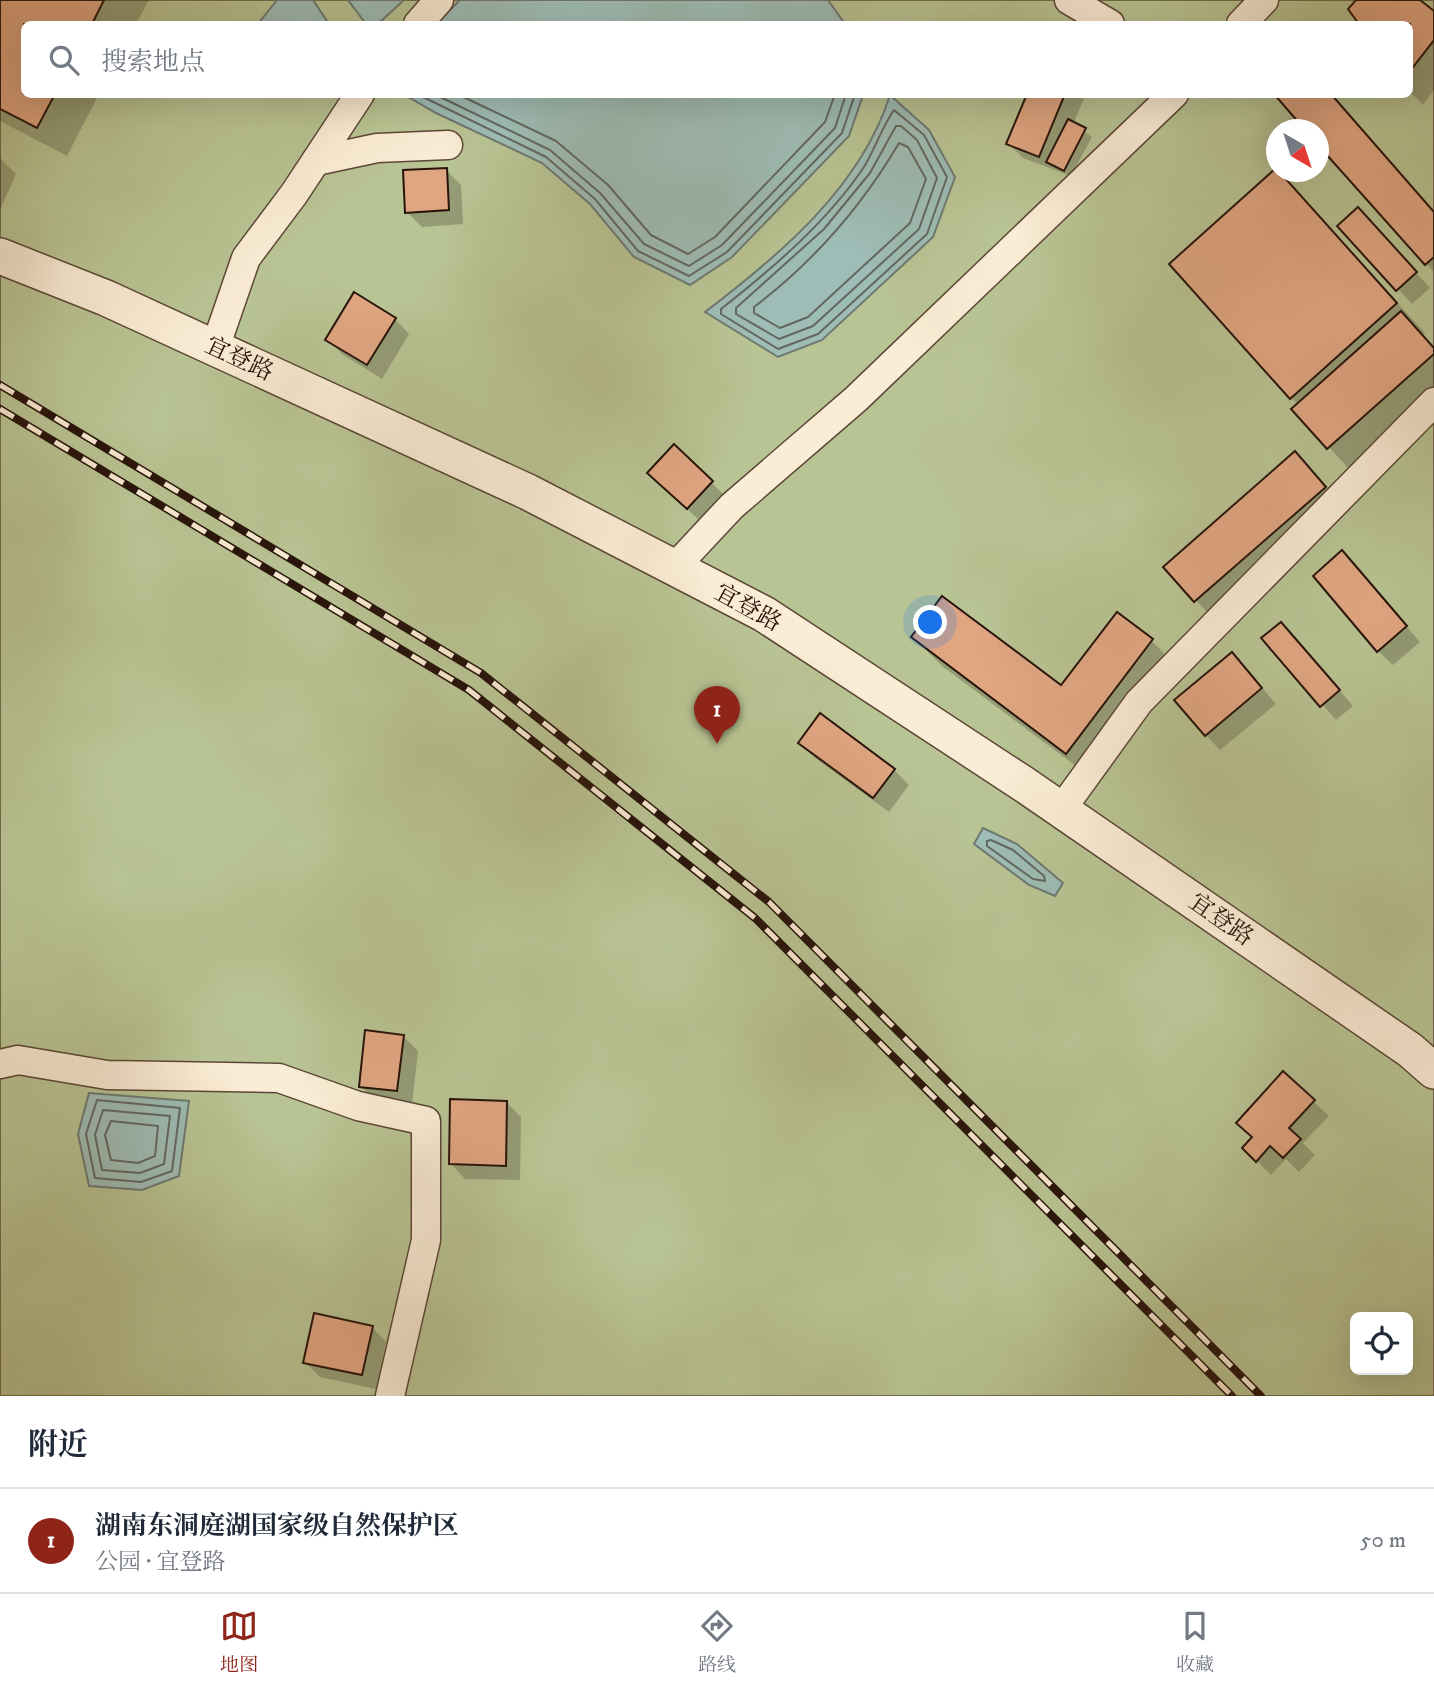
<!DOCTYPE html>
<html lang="zh">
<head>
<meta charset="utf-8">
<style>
  body { margin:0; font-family:"IM FELL DW Pica","Noto Serif SC",serif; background:#f2f2f3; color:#1f2937 }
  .controls { position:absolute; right:21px; bottom:21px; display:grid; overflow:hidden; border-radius:10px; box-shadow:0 7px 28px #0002 }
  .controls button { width:63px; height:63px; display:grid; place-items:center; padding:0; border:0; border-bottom:2px solid #e0e1e3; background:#fff; color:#1f2937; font:35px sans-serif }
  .compass { position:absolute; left:1266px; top:119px; width:63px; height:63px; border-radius:50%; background:#fff; box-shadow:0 7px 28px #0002; rotate:141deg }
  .you { position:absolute; left:931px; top:623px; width:24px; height:24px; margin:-18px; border:5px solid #fff; border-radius:50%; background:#1a73e8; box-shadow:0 0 0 10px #1a73e833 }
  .badge { display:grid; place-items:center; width:46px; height:46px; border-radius:50%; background:#8f2418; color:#fff; font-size:23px; font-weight:700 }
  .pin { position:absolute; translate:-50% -58px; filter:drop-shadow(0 2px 4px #0008) }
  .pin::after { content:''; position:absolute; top:37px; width:24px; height:21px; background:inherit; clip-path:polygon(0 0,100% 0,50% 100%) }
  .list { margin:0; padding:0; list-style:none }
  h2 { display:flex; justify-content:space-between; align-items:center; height:91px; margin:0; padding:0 28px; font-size:30px }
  h2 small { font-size:23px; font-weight:400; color:#747a83 }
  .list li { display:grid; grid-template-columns:46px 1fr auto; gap:21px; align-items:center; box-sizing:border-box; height:105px; padding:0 28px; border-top:2px solid #e0e1e3 }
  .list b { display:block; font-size:26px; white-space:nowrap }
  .list p { margin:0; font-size:23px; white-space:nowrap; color:#747a83 }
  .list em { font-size:23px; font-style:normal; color:#747a83 }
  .icon { flex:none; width:38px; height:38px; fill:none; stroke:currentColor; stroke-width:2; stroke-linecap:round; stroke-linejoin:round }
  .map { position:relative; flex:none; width:1434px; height:1396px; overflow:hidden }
  .search { position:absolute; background:#fff; box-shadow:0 7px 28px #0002; left:21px; right:21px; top:21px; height:77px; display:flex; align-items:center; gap:18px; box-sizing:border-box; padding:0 24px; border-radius:10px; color:#747a83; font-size:26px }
  .sheet { height:196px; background:#fff }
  nav { display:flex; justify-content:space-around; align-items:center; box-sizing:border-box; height:98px; border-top:2px solid #e0e1e3; background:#fff; font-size:19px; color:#747a83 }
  nav a { display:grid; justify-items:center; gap:4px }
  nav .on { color:#8f2418 }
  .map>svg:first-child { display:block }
  .green { fill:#b9c494; stroke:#706c4f; stroke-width:2; fill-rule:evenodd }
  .water { fill:#9ebdb6; stroke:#6e7971; stroke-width:2 }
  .shadow { fill:#0003 }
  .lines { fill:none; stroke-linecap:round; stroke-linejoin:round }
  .shore { stroke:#626860; stroke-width:2 }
  .building { fill:#e0a682; stroke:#27130a; stroke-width:2 }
  .minor-casing { stroke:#5b4737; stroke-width:31 }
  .tertiary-casing { stroke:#5b4737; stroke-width:38 }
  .minor { stroke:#faecd5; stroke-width:28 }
  .tertiary { stroke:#faecd5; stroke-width:35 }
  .rail-casing { stroke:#27130a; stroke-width:8 }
  .rail { stroke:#faecd5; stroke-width:5; stroke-dasharray:16; stroke-linecap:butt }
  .labels { text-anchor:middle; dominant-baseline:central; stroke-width:6; stroke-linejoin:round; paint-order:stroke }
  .street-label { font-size:24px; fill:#27130a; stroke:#faecd5 }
</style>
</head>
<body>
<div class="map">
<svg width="1434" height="1396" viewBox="0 0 1434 1396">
  <rect width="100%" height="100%" fill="#f8e2be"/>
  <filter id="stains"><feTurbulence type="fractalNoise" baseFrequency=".00286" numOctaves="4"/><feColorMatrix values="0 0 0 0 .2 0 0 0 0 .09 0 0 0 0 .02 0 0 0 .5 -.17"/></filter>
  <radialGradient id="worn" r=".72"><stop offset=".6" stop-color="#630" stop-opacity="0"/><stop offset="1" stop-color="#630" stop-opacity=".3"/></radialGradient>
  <path class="green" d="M0 0H1434V1396H0ZM24 24H1410V94H24ZM1276 130H1318V172H1276ZM1355 1317H1408V1370H1355Z"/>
  <g class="water">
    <polygon points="277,0 313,0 329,24 258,24"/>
    <polygon points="348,0 404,0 378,24 366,24"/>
    <polygon points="460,0 828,0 845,24 436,24"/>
    <polygon points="405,95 863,94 863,95 849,136 732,257 690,285 634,257 590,204 542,163 436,113"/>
    <path d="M890 95 929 130 955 177 933 237 822 340 778 357 705 312C780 255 861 187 890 95Z"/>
    <polygon points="983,828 1017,844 1063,883 1055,896 1029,885 974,844"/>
    <polygon points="89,1093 189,1101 179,1176 142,1190 89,1186 78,1134"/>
  </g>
  <g class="shadow">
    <polygon points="0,0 149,0 136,24 24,24 24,94 99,94 67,156 0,121"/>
    <polygon points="1358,0 1417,0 1434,13 1434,90 1423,105 1410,92 1410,24 1361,24 1350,10"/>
    <polygon points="1029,94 1086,94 1073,124 1092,137 1071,176 1023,158 1008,143"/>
    <polygon points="1277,94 1332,94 1434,211 1434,272 1318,142 1318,130"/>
    <polygon points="0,158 16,174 0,210"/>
    <polygon points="446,170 461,185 463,224 422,227 407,212"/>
    <polygon points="1276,171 1425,333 1423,335 1434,348 1434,396 1350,470 1294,409 1298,405 1171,264"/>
    <polygon points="1372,224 1430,288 1412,304 1340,226"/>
    <polygon points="395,319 409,334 382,379 342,354 327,339"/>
    <polygon points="1295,453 1347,510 1217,623 1165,567"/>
    <polygon points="711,482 726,497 702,523 664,487"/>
    <polygon points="1342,553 1420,642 1393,665 1378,651"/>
    <polygon points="913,637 1062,688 1151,640 1180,670 1096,781 942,666"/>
    <polygon points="1264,638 1295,639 1353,706 1336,720"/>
    <polygon points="1246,669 1276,704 1220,750 1206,735"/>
    <polygon points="800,743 894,770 909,785 889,812 815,758"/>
    <polygon points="403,1036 418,1051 412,1105 375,1101 361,1086"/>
    <polygon points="1283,1073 1329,1116 1303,1143 1315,1155 1299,1172 1286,1159 1271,1175 1244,1148 1254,1138"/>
    <polygon points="506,1102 521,1117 520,1180 465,1179 451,1164"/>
    <polygon points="372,1327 386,1342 376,1389 320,1377 305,1362"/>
  </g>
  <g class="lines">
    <g class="shore">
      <polyline points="417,94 546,157 595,199 638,251 689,276 727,252 842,133 855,94"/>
      <polyline points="434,94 550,150 600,193 644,244 689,266 722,245 835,128 846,94"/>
      <polyline points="457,94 556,141 608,185 651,235 688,254 715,237 825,122 835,94"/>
      <path d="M894 110 924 135 947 177 927 234 818 334 778 349 721 314V309C772 269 827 222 864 167 875 149 882 127 894 110Z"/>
      <polygon points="896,126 901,126 917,140 937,178 919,229 813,326 779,339 736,314 736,308 824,229 870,173"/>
      <path d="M899 143 908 147 926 179 910 223 808 317 780 328 754 313V307C812 263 862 206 899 143Z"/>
      <polygon points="991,840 1013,850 1044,876 1045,881 1033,879 987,846 987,841"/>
      <polygon points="97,1100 180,1108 172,1171 141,1182 95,1178 86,1134"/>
      <polygon points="103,1110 170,1116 164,1164 140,1173 102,1170 95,1135"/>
      <polygon points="111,1121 158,1126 155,1156 138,1163 111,1160 105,1135"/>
    </g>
  </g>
  <g class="building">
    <polygon points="0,0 104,0 92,24 24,24 24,94 55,94 37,128 0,109"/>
    <polygon points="1356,0 1420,0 1434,11 1434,40 1410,71 1410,24 1359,24 1348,9"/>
    <polygon points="1027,94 1065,94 1039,157 1006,144"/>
    <polygon points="1274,94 1331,94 1434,212 1434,257 1425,265 1318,145 1318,130 1305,130"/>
    <polygon points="1068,119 1086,128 1064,171 1046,162"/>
    <polygon points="447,168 449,210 405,213 403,170"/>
    <polygon points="1276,168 1397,303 1290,399 1169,264"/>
    <polygon points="1358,207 1417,272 1396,291 1337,226"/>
    <polygon points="354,292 396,318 367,365 325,340"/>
    <polygon points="1401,311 1434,348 1434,354 1327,449 1291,409"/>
    <polygon points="674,444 713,481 687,509 647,473"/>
    <polygon points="1295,451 1326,487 1194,602 1163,567"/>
    <polygon points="1342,550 1407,626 1377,652 1313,576"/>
    <polygon points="942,596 1061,685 1117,612 1153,639 1066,754 911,637"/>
    <polygon points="1281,622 1340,690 1320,707 1261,638"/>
    <polygon points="1232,652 1262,688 1205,736 1174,700"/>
    <polygon points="820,713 895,769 873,798 798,743"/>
    <polygon points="365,1030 404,1035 397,1091 359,1087"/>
    <polygon points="1283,1071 1315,1100 1289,1128 1301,1139 1283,1158 1270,1146 1256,1162 1242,1148 1252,1137 1236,1123"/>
    <polygon points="450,1099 507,1101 506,1166 449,1164"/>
    <polygon points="314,1313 373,1326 362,1375 303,1363"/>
  </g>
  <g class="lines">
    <defs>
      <g id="minor">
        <polyline points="1069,0 1110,24"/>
        <polyline points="418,24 439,0"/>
        <polyline points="1241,24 1264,0"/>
        <polyline points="316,161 377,148 448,145"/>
        <polyline points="215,348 246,258 294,194 360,94"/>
        <polyline points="674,568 732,506 856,399 1174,94"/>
        <polyline points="1061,810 1139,702 1434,402"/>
        <polyline points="0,1064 18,1060 107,1075 279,1078 358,1106 426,1121 426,1240 390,1396"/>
      </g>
      <polyline id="tertiary" points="0,256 106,298 528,492 764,614 1022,783 1410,1050 1434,1071"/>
    </defs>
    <use href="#minor" class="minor-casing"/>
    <use href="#tertiary" class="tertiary-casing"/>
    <use href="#minor" class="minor"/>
    <use href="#tertiary" class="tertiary"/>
    <defs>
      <g id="rail">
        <polyline points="0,385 481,673 769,902 1261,1396"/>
        <polyline points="0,409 469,690 755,918 1232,1396"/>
      </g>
    </defs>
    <use href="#rail" class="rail-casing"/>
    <use href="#rail" class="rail"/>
  </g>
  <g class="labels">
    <g class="street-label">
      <text transform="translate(239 359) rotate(25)">宜登路</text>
      <text transform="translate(748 608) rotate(29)">宜登路</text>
      <text transform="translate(1221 920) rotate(35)">宜登路</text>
    </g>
  </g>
  <rect width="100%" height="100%" filter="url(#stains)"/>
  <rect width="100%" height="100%" fill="url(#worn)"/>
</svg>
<div class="controls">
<button><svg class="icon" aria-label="locate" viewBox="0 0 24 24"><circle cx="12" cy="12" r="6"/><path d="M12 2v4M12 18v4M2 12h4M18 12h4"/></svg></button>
</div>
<svg class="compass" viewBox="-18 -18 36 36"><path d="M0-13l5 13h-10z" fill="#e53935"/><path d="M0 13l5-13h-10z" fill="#747a83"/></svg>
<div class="you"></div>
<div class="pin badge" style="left:717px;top:744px">1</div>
<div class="search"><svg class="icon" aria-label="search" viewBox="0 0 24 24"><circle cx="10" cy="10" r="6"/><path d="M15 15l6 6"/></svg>搜索地点</div>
</div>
<section class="sheet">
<h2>附近<small></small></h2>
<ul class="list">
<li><span class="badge">1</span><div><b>湖南东洞庭湖国家级自然保护区</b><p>公园 · 宜登路</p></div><em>50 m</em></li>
</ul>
</section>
<nav>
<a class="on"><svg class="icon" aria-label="map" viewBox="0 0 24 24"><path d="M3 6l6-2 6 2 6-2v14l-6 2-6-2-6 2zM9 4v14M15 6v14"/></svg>地图</a>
<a><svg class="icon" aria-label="directions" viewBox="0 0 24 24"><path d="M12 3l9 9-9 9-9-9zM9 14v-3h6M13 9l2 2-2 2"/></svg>路线</a>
<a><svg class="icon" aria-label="saved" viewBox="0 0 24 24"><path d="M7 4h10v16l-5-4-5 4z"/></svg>收藏</a>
</nav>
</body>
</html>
